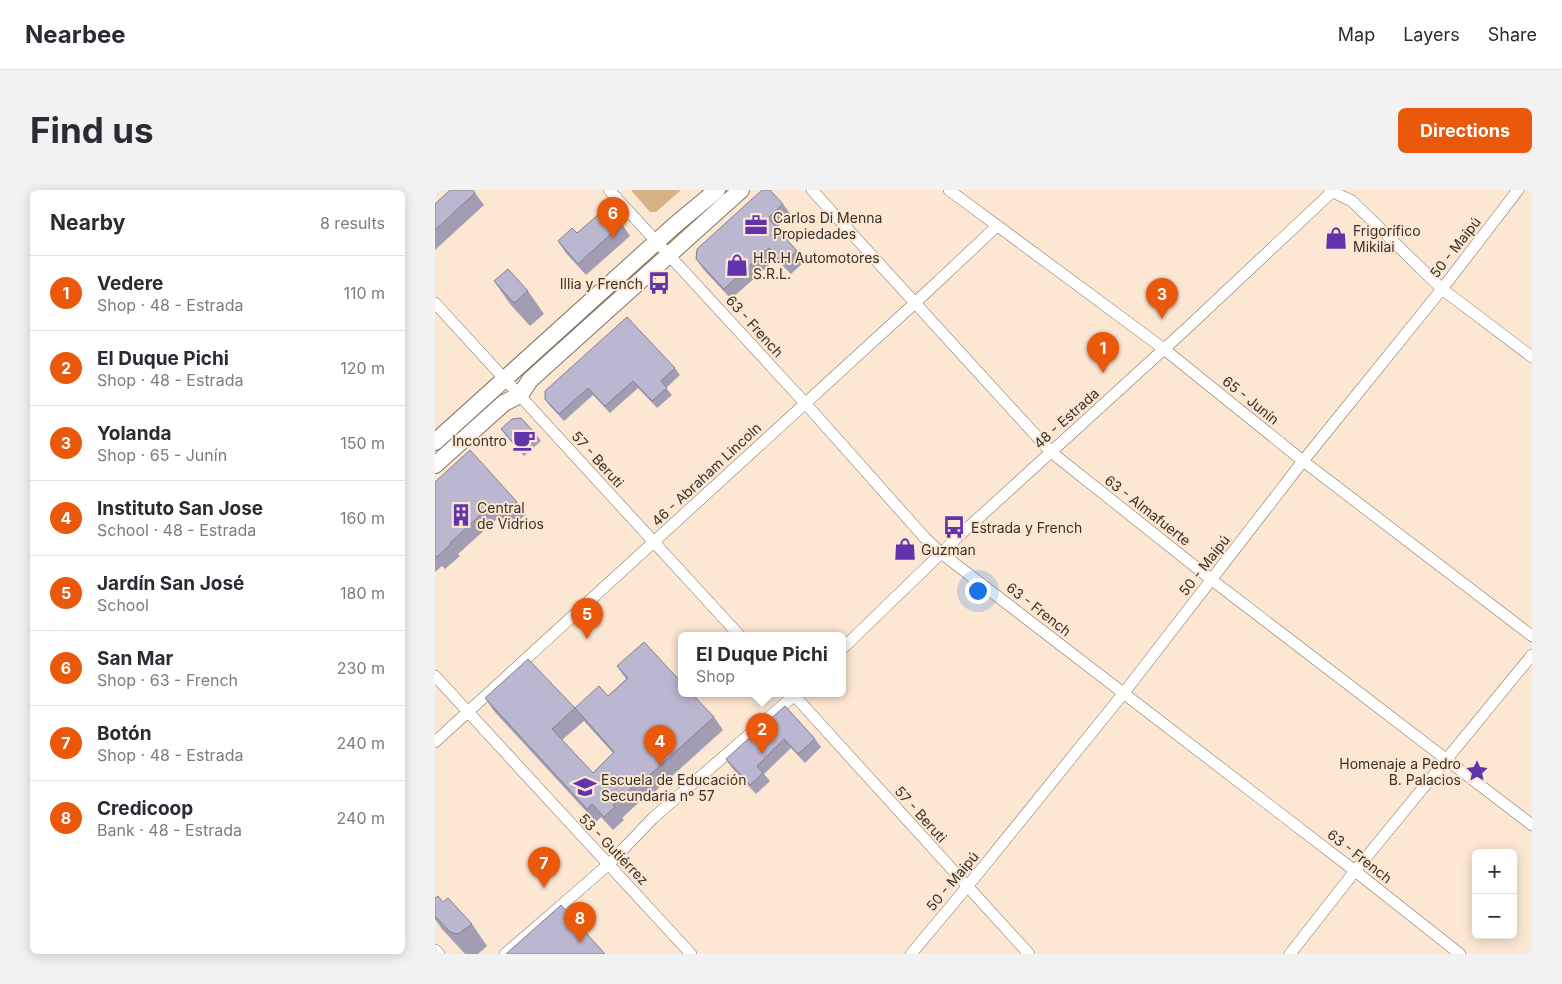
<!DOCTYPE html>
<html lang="en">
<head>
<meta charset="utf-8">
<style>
  body { margin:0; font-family:Inter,sans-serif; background:#f2f2f3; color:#2b2b33 }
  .controls { position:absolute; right:15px; bottom:15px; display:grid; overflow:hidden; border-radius:8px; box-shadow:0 2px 12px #0003 }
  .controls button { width:45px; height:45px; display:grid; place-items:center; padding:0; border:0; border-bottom:1px solid #e1e1e2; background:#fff; color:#2b2b33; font:25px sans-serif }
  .you { position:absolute; left:542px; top:400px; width:18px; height:18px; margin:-12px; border:4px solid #fff; border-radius:50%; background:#1a73e8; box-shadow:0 0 0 8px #1a73e833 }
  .badge { display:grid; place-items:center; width:32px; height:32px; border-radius:50%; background:#ea580c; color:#fff; font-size:16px; font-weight:700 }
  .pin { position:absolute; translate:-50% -41px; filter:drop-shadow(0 1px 2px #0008) }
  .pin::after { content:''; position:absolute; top:26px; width:18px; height:15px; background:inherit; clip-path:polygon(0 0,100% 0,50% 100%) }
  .popup { position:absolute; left:243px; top:442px; width:168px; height:65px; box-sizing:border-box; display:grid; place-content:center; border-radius:8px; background:#fff; filter:drop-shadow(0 1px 4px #0005); font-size:16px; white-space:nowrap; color:#7c7c81 }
  .popup b { font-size:19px; color:#2b2b33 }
  .popup::after { content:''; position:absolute; left:50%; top:100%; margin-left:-10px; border:10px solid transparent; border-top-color:#fff }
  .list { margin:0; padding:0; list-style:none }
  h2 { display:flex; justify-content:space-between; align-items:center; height:65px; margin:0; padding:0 20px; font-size:21px }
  h2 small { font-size:16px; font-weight:400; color:#7c7c81 }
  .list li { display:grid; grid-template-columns:32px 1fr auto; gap:15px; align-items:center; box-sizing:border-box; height:75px; padding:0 20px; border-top:1px solid #e1e1e2 }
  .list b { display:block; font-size:19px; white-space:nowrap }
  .list p { margin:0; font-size:16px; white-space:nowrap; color:#7c7c81 }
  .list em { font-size:16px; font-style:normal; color:#7c7c81 }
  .map { position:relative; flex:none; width:1097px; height:764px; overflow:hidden; border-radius:8px }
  header { display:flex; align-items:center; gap:30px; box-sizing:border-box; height:70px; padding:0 25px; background:#fff; border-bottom:1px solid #e1e1e2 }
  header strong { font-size:24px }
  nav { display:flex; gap:28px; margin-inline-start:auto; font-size:18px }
  .intro { display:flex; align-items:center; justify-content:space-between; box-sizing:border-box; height:120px; padding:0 30px }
  h1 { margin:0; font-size:35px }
  .button { padding:12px 22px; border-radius:8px; background:#ea580c; color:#fff; font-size:18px; font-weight:700 }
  main { display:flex; gap:30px; padding:0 30px }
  aside { flex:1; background:#fff; border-radius:8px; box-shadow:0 2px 12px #0003 }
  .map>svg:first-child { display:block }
  .green { fill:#d8b187 }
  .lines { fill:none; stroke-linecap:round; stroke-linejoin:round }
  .street-casing { stroke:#857361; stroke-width:12 }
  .secondary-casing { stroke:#857361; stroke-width:18 }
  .street { stroke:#fff; stroke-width:11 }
  .secondary { stroke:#fff; stroke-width:16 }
  .wall { fill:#a29db3; fill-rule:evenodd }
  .building { fill:#bcb7d0; stroke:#848092; fill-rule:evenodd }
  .labels { text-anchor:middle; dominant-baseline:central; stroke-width:4; stroke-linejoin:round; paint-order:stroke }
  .poi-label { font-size:14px; fill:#383129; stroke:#fbe7d2; text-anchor:start }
  .street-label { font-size:14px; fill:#383129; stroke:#fbe7d2 }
</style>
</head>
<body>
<header>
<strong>Nearbee</strong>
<nav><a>Map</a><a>Layers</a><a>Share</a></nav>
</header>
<div class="intro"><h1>Find us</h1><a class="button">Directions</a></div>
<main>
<aside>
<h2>Nearby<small>8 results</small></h2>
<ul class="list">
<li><span class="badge">1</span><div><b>Vedere</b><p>Shop · 48 - Estrada</p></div><em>110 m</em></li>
<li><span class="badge">2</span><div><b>El Duque Pichi</b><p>Shop · 48 - Estrada</p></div><em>120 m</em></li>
<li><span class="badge">3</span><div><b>Yolanda</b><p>Shop · 65 - Junín</p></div><em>150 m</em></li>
<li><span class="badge">4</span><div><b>Instituto San Jose</b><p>School · 48 - Estrada</p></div><em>160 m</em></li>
<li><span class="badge">5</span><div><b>Jardín San José</b><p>School</p></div><em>180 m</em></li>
<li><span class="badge">6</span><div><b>San Mar</b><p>Shop · 63 - French</p></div><em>230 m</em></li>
<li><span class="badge">7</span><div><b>Botón</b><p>Shop · 48 - Estrada</p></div><em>240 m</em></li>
<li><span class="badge">8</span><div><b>Credicoop</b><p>Bank · 48 - Estrada</p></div><em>240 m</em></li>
</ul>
</aside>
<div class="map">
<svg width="1097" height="764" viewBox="0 0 1097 764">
  <rect width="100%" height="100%" fill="#fbe7d2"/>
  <g class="green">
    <polygon points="196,0 246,0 221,22 215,22"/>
    <polygon points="212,70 215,72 93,182 90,180"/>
  </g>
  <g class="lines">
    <defs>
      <g id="street">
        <polyline points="174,0 370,213 490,348 506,363 920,681 1025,764"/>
        <polyline points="377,0 616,262 777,390 1097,635"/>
        <polyline points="514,0 729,159 868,271 1097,446"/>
        <polyline points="894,0 917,11 1007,99 1097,167"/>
        <polyline points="0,113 304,445"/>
        <polyline points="407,459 526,344 751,139 899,0"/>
        <polyline points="0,486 256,764"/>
        <polyline points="357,503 594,764"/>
        <polyline points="0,552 480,113 562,36"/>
        <polyline points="0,760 4,764"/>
        <polyline points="70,764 174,674 218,628 362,503"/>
        <polyline points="476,764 532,697 688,504 868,271 1007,99 1083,0"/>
        <polyline points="855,764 920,681 1097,465"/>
      </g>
      <g id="secondary">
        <polyline points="0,252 240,35 282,0"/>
        <polyline points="0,275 69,213 85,205 95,190 306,0"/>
      </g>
    </defs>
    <use href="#street" class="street-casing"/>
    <use href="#secondary" class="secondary-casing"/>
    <use href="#street" class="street"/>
    <use href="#secondary" class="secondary"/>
  </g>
  <g class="wall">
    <polygon points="40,3 49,15 0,60 0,14"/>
    <polygon points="348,14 356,25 341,38 362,61 370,71 356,84 341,69 296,109 269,80 261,69"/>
    <polygon points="187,34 195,46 151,85 131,63 123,51 142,43"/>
    <polygon points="59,91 93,101 109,124 95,136 75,114"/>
    <polygon points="240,178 245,185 231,198 237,205 222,218 203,198 175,223 158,205 129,231 115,216 110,209 110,201"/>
    <polygon points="66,239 100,243 106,251 89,266 72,247"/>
    <polygon points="0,292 82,312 91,324 76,338 65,326 23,364 25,366 10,379 7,376 0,382"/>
    <path d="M182 476 279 527 288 540 216 605 214 603 187 628 189 630 178 640 166 627 161 632 59 521 50 508 140 518 173 506 191 489ZM149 531 178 563 158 583 127 550Z"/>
    <polygon points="350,516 380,549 386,557 370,573 356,558 329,584 335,591 321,604 297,578 291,569"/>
    <polygon points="0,708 8,712 37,734 52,756 43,764 30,764 7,739 0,729"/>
  </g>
  <g class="building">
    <polygon points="15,0 38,0 40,3 0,40 0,14"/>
    <polygon points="327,0 335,0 348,14 333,28 362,61 348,74 334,58 289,99 261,69 262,59"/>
    <polygon points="171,18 187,34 143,74 123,51 137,38 142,43"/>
    <polygon points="73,79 93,101 79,113 59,91"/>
    <polygon points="192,127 240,178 226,191 232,198 217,211 198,191 170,216 153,198 124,224 110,209 110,201"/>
    <polygon points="86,228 100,243 83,258 66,239 77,229"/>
    <polygon points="35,260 82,312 68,326 57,314 15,353 16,354 2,367 0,366 0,292"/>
    <path d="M209 452 247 493V503H256L279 527 207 592 205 590 178 615 180 617 169 627 157 614 152 619 50 508 93 469 140 518 164 496 173 506 193 488 182 476ZM140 518 179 562 158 583 117 539Z"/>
    <polygon points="350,516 380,549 363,564 349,549 322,576 328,583 315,595 291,569"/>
    <polygon points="3,706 8,712 13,708 37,734 23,744 15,742 0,726 0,708"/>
    <polygon points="126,715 170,764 71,764"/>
  </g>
  <defs>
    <symbol id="office-bare" viewBox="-9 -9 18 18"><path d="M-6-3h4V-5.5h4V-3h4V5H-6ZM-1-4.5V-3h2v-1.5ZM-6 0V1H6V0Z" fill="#6134ab" stroke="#fbe7d2" stroke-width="2.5" paint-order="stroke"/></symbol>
    <symbol id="shop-bare" viewBox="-9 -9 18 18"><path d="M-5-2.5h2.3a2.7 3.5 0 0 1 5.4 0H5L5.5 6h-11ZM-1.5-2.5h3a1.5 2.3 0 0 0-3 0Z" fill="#6134ab" stroke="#fbe7d2" stroke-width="2.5" paint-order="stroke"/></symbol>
    <symbol id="bus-bare" viewBox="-9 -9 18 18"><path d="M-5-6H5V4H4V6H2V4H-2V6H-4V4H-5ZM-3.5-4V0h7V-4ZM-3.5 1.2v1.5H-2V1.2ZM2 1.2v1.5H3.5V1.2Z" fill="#6134ab" stroke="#fbe7d2" stroke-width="2.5" paint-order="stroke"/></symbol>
    <symbol id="cafe-bare" viewBox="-9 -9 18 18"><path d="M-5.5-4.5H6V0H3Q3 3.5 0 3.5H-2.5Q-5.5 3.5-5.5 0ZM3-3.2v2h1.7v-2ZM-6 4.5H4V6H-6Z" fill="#6134ab" stroke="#fbe7d2" stroke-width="2.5" paint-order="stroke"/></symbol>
    <symbol id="building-bare" viewBox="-9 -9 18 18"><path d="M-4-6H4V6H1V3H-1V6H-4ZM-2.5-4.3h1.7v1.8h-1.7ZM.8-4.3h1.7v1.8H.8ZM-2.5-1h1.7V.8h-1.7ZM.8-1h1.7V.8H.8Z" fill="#6134ab" stroke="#fbe7d2" stroke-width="2.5" paint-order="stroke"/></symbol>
    <symbol id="sight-bare" viewBox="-9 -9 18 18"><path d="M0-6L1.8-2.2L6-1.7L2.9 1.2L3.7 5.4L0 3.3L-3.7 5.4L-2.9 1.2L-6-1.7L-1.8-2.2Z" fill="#6134ab" stroke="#fbe7d2" stroke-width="2.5" paint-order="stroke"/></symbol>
    <symbol id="school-bare" viewBox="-9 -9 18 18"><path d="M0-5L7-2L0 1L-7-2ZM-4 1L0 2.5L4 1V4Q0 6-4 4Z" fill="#6134ab" stroke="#fbe7d2" stroke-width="2.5" paint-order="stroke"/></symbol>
  </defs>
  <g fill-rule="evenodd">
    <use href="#office-bare" x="305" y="19" width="32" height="32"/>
    <use href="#shop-bare" x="885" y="32" width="32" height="32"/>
    <use href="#shop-bare" x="286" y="59" width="32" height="32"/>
    <use href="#bus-bare" x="208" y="77" width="32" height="32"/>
    <use href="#cafe-bare" x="73" y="234" width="32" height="32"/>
    <use href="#building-bare" x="10" y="309" width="32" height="32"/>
    <use href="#bus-bare" x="503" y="321" width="32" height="32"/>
    <use href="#shop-bare" x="454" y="343" width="32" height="32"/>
    <use href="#sight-bare" x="1026" y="565" width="32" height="32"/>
    <use href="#school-bare" x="134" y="581" width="32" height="32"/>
  </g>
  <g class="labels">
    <g class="poi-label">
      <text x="338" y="27">Carlos Di Menna<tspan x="338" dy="16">Propiedades</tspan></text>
      <text x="918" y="40">Frigorífico<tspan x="918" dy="16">Mikilai</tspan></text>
      <text x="318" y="67">H.R.H Automotores<tspan x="318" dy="16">S.R.L.</tspan></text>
      <text x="208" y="93" text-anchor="end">Illia y French</text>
      <text x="72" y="250" text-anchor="end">Incontro</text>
      <text x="42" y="317">Central<tspan x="42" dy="16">de Vidrios</tspan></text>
      <text x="536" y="337">Estrada y French</text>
      <text x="486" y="359">Guzman</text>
      <text x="1026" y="573" text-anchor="end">Homenaje a Pedro<tspan x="1026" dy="16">B. Palacios</tspan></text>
      <text x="166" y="589">Escuela de Educación<tspan x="166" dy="16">Secundaria nº 57</tspan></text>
    </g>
    <g class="street-label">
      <text transform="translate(1020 57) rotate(-52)">50 - Maipú</text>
      <text transform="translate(320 136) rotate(48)">63 - French</text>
      <text transform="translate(816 210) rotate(39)">65 - Junín</text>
      <text transform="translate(631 228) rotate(-42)">48 - Estrada</text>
      <text transform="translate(163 269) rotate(48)">57 - Beruti</text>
      <text transform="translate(271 284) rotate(-43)">46 - Abraham Lincoln</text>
      <text transform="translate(713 320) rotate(38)">63 - Almafuerte</text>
      <text transform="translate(769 375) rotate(-52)">50 - Maipú</text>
      <text transform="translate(604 419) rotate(38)">63 - French</text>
      <text transform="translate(486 624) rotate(48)">57 - Beruti</text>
      <text transform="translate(179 659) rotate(46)">53 - Gutiérrez</text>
      <text transform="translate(925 666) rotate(38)">63 - French</text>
      <text transform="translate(517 691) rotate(-50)">50 - Maipú</text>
    </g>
  </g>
</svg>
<div class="controls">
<button>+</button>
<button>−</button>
</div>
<div class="you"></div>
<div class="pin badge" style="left:668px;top:183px">1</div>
<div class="pin badge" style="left:327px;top:564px">2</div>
<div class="popup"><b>El Duque Pichi</b>Shop</div>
<div class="pin badge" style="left:727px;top:129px">3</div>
<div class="pin badge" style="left:225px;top:576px">4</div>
<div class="pin badge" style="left:152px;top:449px">5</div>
<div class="pin badge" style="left:178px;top:48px">6</div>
<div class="pin badge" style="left:109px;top:698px">7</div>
<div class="pin badge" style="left:145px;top:753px">8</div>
</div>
</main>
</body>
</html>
